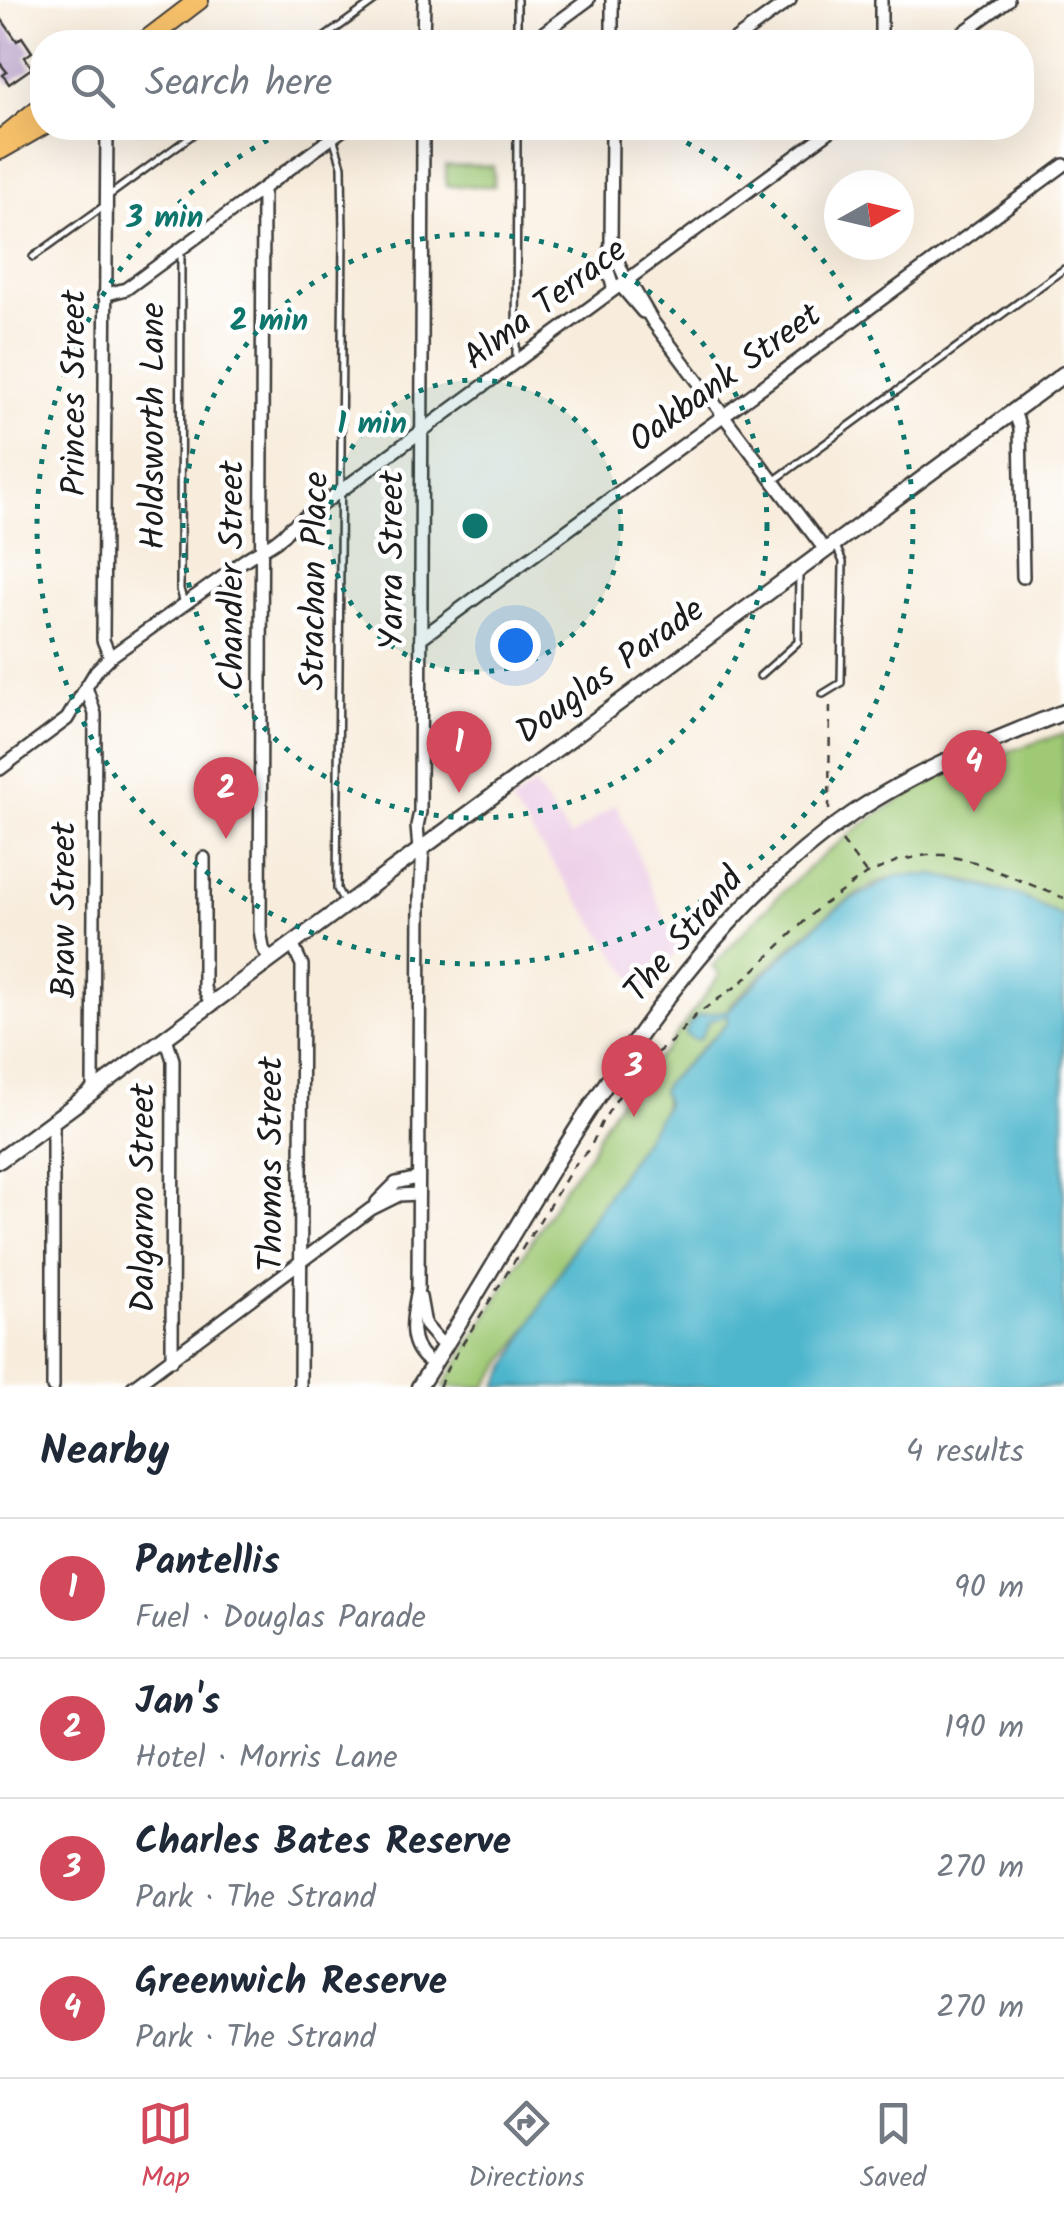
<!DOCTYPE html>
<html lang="en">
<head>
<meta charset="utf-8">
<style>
  body { margin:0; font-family:Kalam,sans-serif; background:#f2f2f3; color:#1f2937 }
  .compass { position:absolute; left:824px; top:170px; width:90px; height:90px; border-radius:50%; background:#fff; box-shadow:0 10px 40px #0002; rotate:82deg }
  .you { position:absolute; left:515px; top:645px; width:35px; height:35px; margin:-25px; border:8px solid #fff; border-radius:50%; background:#1a73e8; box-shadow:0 0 0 15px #1a73e833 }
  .badge { display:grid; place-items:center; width:65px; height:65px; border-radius:50%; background:#d1495b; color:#fff; font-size:32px; font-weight:700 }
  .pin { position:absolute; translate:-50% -82px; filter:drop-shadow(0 2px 5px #0008) }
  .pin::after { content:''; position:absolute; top:52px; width:35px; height:30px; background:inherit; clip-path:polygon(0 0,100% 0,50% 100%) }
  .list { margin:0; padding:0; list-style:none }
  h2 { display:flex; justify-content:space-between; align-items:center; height:130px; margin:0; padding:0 40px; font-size:42px }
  h2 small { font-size:32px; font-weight:400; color:#747a83 }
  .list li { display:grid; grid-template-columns:65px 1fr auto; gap:30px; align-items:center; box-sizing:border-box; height:140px; padding:0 40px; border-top:2px solid #e0e1e3 }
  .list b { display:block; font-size:38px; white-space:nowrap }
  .list p { margin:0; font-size:32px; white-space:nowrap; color:#747a83 }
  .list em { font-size:32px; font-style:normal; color:#747a83 }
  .icon { flex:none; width:55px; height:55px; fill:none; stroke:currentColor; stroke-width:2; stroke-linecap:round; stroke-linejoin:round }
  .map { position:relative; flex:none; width:1064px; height:1387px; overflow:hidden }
  .search { position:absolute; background:#fff; box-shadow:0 10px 40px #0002; left:30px; right:30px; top:30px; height:110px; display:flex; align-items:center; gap:25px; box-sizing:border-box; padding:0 35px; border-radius:40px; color:#747a83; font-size:38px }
  .sheet { height:690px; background:#fff }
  nav { display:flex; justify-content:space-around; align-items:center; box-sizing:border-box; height:140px; border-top:2px solid #e0e1e3; background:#fff; font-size:28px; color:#747a83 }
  nav a { display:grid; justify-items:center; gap:5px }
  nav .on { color:#d1495b }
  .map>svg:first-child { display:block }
  .built { fill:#eed0e8 }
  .green { fill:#9fc975; stroke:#5e7248; stroke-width:2.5 }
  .water { fill:#4eb6cc; stroke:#356974; stroke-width:2.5 }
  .building { fill:#b69dc8 }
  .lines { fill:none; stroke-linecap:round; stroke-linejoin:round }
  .service-casing { stroke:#3d3b39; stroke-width:10 }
  .minor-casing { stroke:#3d3b39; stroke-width:16 }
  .tertiary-casing { stroke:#3d3b39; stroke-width:19 }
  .primary-casing { stroke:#3d3b39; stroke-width:22 }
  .path { stroke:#3d3b39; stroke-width:2.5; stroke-dasharray:8 8; stroke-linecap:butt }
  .service { stroke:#fff; stroke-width:5 }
  .minor { stroke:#fff; stroke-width:11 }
  .tertiary { stroke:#fff; stroke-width:14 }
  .primary { stroke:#f6c06b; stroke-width:18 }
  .ring { fill:none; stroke:#0f766e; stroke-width:5; stroke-dasharray:5 10 }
  .labels { text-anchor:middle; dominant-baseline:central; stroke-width:9; stroke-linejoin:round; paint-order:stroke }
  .street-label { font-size:35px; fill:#1c1c1c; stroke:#fff }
  .centre { fill:#0f766e; stroke:#fff; stroke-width:5 }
  .ring-label { font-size:30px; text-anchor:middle; font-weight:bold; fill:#0f766e; stroke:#fff; stroke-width:9; stroke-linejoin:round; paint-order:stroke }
</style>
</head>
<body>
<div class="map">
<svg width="1064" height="1387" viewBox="0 0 1064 1387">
  <rect width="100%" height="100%" fill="#fff"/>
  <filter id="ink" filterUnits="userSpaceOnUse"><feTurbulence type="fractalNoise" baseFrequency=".01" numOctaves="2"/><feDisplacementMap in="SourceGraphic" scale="20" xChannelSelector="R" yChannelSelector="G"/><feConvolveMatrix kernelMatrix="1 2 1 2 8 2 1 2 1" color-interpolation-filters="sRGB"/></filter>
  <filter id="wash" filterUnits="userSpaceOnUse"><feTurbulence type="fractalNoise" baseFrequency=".0048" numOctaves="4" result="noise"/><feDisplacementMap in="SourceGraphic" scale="40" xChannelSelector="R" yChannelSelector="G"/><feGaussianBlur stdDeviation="2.25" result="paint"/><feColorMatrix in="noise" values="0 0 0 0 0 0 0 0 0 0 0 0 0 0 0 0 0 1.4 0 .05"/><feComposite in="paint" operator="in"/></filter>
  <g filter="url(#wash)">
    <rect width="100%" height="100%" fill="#f8eddd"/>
    <polygon class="built" points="534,785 570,837 616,804 678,950 643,993 511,803"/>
    <g class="green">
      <polygon points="446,165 493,166 494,186 446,186"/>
      <path d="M1064 733V918C1039 903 1013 894 985 886 958 878 929 873 901 876 848 882 768 970 729 1006L727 1023 665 1084 663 1110 574 1246 538 1314 486 1387H443L567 1183 590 1153 604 1124 631 1082 665 1051 720 974 712 967C775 895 843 829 927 784 966 763 1022 748 1064 733Z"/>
    </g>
    <polygon class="water" points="935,875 1018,895 1064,918 1064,1384 1058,1387 496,1387 574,1246 663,1110 666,1103 662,1091 665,1084 727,1024 728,1015 709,1021 700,1039 694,1040 685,1034 690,1023 698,1016 728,1010 824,918 845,903 897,876"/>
    <g id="blocks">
      <polygon class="building" points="0,17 17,41 22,37 32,52 25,57 32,68 9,84 3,75 7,72 0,63"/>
    </g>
  </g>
  <g filter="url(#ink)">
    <use href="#blocks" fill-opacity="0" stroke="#3d3b39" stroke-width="2.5"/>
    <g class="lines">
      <defs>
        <g id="service">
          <polyline points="517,0 517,42"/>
          <polyline points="318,42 376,0"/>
          <polyline points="333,137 342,166 343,235 337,889 344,902"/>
          <polyline points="107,197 202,128"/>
          <polyline points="181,250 180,589 184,604"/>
          <polyline points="33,257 104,206"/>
          <polyline points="516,359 517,128"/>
          <polyline points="775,480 1064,269"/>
          <polyline points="760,676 798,642 799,573"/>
          <polyline points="823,694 841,683 843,562 836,546"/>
        </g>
        <g id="minor">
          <polyline points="881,0 881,42"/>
          <polyline points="423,42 424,0"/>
          <polyline points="531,42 588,0"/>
          <polyline points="612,42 612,0"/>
          <polyline points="732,42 790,0"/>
          <polyline points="950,42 1008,0"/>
          <polyline points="107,128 103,640 110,657"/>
          <polyline points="612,128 611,243 606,265 614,289"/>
          <polyline points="263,189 260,930 263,948 270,961"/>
          <polyline points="612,248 626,280"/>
          <polyline points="628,279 653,322 825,550"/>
          <polyline points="620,285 643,312"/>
          <polyline points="104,295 126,289 345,128"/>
          <polyline points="1014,411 1020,428 1023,577"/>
          <polyline points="421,638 1064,165"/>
          <polyline points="86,687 95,714 93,1091"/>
          <path d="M0 769 67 719 96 671 110 657 231 571C249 552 274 548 290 528L834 128"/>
          <path d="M423 848 420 898 418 1288C414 1313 405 1340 426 1359"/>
          <polyline points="419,850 417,826 420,812 423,128"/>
          <polyline points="204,858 204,988 211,1005"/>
          <polyline points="292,944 302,965 300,1387"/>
          <polyline points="166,1038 173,1060 172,1360"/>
          <polyline points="377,1202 396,1183 418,1178"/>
          <polyline points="420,1297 425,1325 439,1341"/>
          <polyline points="53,1387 53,1120"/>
          <polyline points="133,1387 371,1209 399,1195 418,1194"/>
        </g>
        <g id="tertiary">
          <polyline points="0,1160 1064,374"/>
          <path d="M419 1387C540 1199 663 942 852 814 917 770 991 741 1064 712"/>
        </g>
        <g id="primary">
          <polyline points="144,42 199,0"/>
          <polyline points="0,140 42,106"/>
          <polyline points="0,150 42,126"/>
        </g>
      </defs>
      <use href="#service" class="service-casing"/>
      <use href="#minor" class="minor-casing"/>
      <use href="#tertiary" class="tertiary-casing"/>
      <use href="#primary" class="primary-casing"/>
      <g class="path">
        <polyline points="829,810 830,702"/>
        <polyline points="842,841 867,874"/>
        <polyline points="439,1387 447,1369 574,1166 590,1148 602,1122 629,1080 645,1062 672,1041 697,1014 741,983 817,909 865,875 897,861 927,855 944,855 974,862 1064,898"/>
      </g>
      <use href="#service" class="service"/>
      <use href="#minor" class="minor"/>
      <use href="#tertiary" class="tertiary"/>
      <use href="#primary" class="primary"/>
    </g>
  </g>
  <circle cx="475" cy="526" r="146" fill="#0f766e" fill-opacity=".12"/>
  <g class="ring">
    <circle cx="475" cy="526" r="146"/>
    <circle cx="475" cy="526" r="292"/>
    <path d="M660 129A438 438 0 1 1 290 129"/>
  </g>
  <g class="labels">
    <g class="street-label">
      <text transform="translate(546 305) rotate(-37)">Alma Terrace</text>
      <text transform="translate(726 379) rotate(-36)">Oakbank Street</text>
      <text transform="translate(76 393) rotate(-90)">Princes Street</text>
      <text transform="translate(155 426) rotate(-90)">Holdsworth Lane</text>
      <text transform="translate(394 560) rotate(-90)">Yarra Street</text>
      <text transform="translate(234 576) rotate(-90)">Chandler Street</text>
      <text transform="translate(316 581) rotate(-89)">Strachan Place</text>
      <text transform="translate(611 672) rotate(-36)">Douglas Parade</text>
      <text transform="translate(66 910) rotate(-90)">Braw Street</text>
      <text transform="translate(685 936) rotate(-50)">The Strand</text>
      <text transform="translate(273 1164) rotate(-90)">Thomas Street</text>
      <text transform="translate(145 1198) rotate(-90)">Dalgarno Street</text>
    </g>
  </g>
  <circle cx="475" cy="526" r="15" class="centre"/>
  <g class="ring-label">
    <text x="165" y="227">3 min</text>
    <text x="269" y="330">2 min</text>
    <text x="372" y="433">1 min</text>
  </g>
</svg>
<svg class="compass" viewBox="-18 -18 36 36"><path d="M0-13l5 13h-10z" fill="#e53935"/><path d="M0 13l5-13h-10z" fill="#747a83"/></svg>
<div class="you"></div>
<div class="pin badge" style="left:459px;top:793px">1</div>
<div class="pin badge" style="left:226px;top:839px">2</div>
<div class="pin badge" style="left:634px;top:1117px">3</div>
<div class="pin badge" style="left:974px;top:812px">4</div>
<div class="search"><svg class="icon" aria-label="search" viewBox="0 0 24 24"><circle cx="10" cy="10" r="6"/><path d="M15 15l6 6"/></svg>Search here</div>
</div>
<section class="sheet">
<h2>Nearby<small>4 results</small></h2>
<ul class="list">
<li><span class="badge">1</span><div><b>Pantellis</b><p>Fuel · Douglas Parade</p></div><em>90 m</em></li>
<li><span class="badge">2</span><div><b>Jan's</b><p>Hotel · Morris Lane</p></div><em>190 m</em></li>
<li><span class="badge">3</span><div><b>Charles Bates Reserve</b><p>Park · The Strand</p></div><em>270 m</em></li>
<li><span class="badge">4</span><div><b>Greenwich Reserve</b><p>Park · The Strand</p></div><em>270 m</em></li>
</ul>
</section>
<nav>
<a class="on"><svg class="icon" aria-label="map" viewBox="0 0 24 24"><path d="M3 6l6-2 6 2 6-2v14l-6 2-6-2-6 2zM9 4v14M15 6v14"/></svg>Map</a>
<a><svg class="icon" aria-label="directions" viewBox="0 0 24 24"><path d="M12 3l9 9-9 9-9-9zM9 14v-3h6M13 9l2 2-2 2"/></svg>Directions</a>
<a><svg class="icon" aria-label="saved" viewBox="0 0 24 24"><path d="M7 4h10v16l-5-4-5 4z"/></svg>Saved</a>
</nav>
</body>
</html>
